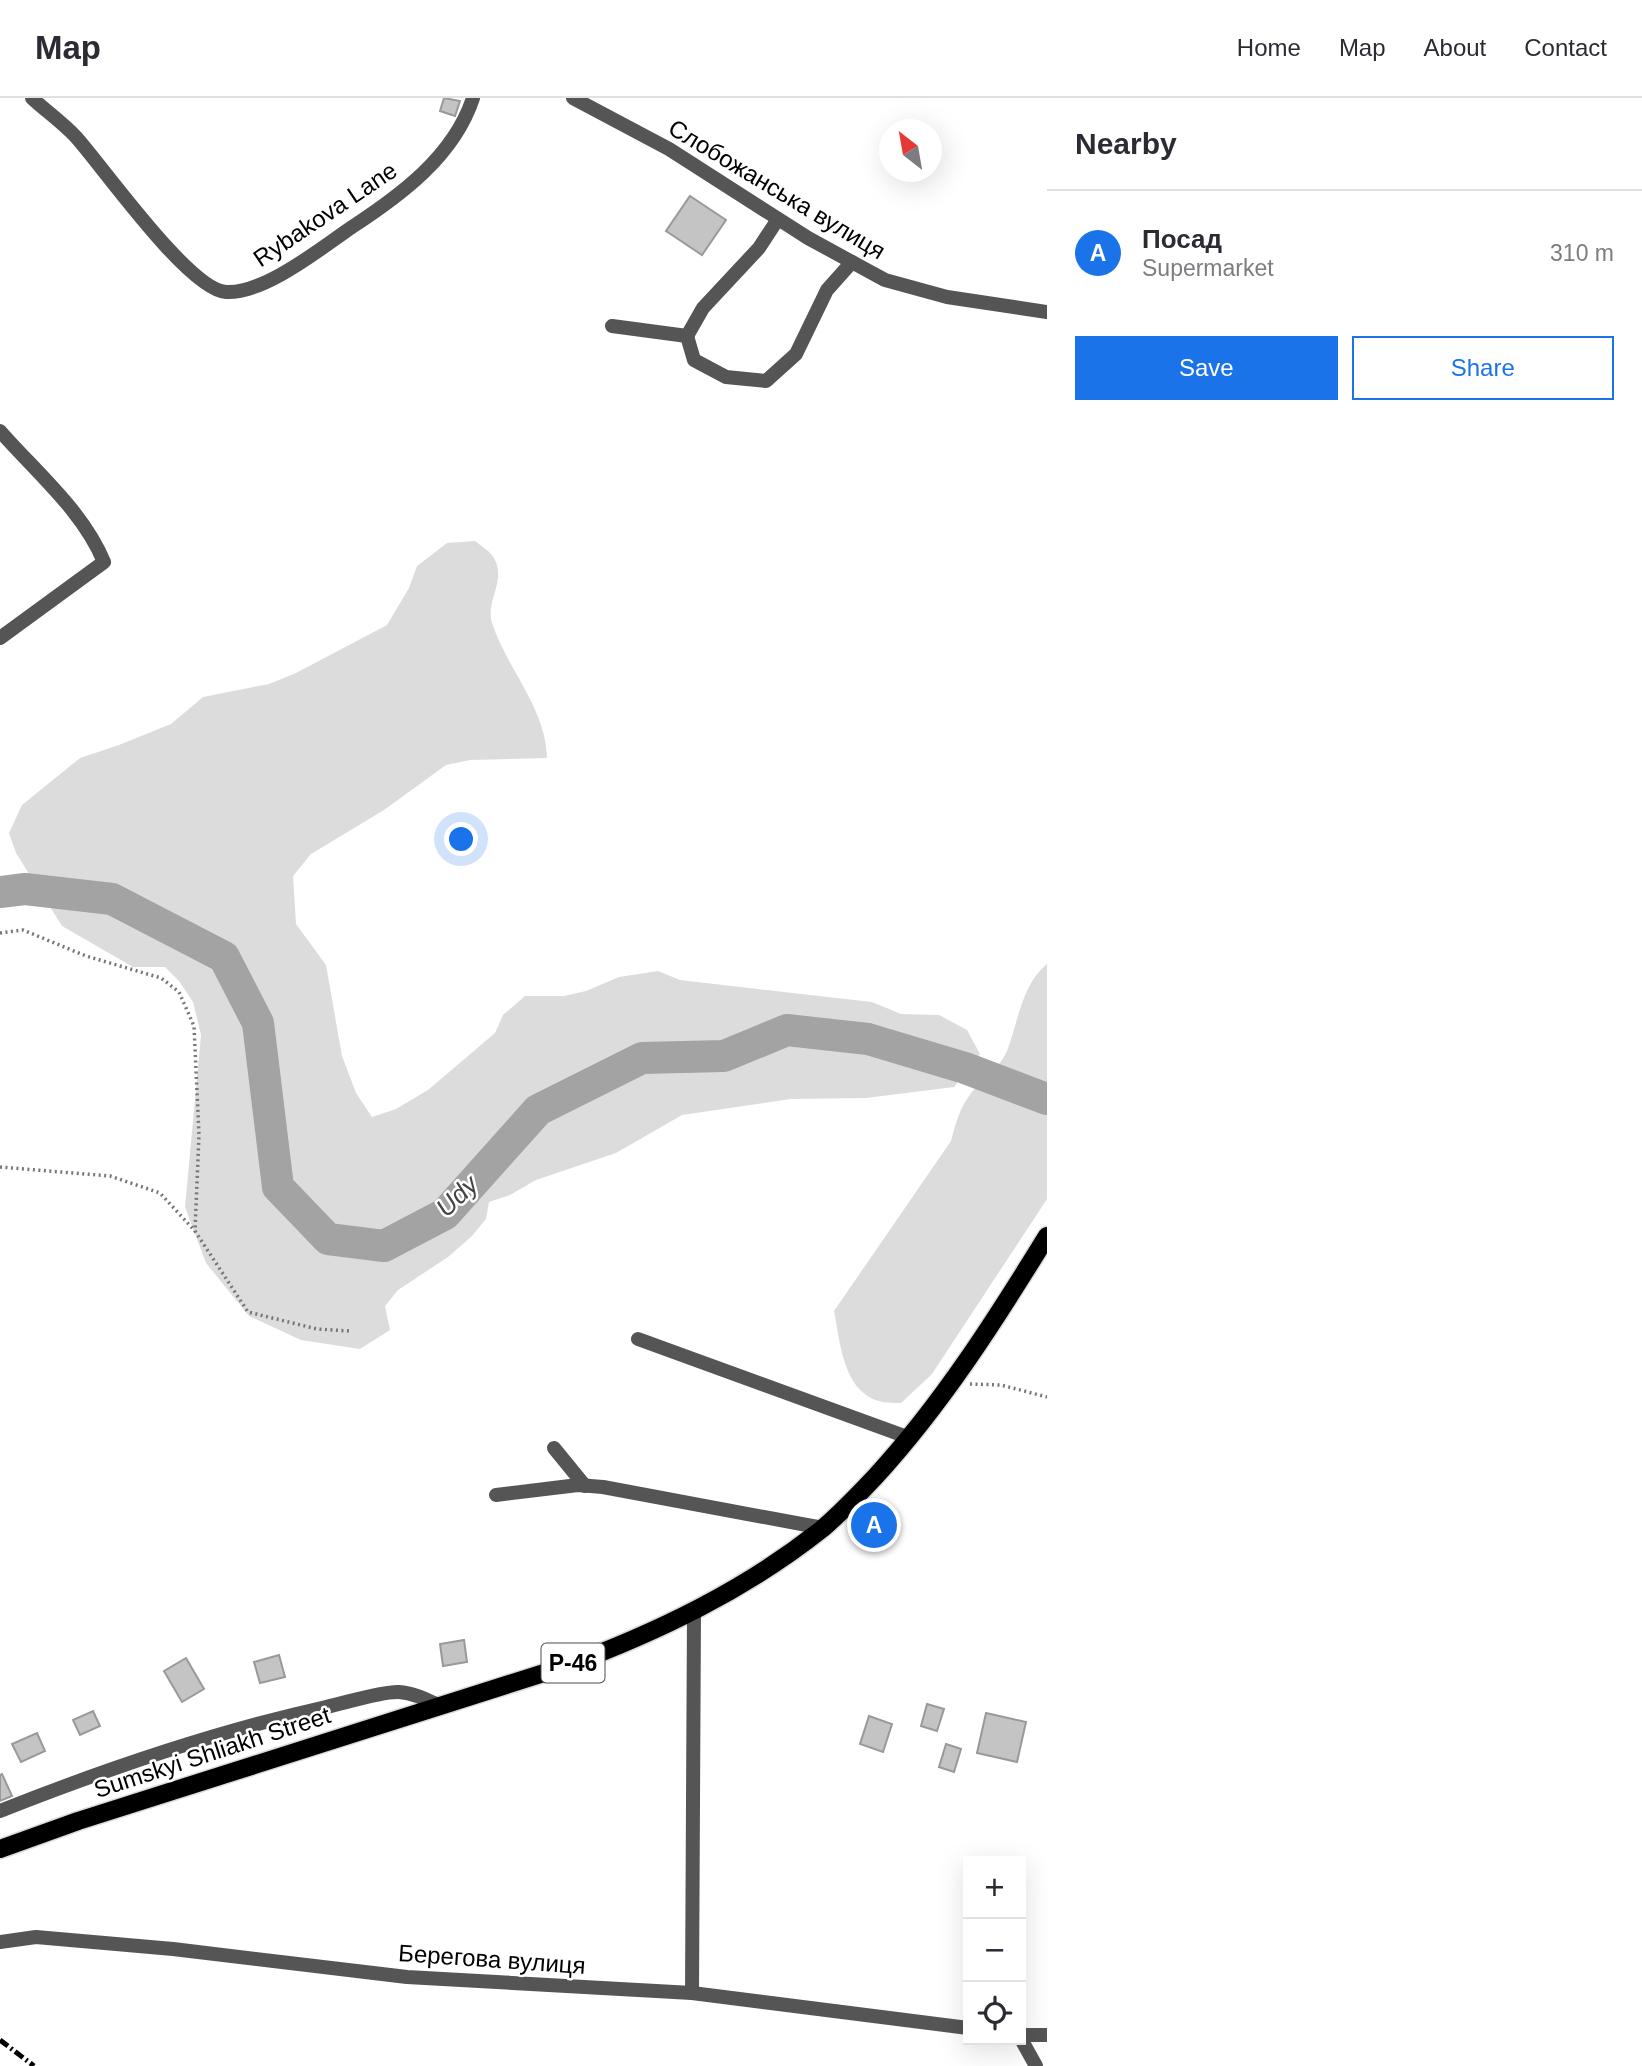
<!DOCTYPE html>
<html lang="en">
<head>
<meta charset="utf-8">
<style>
  body { margin:0; font-family:Arial,sans-serif; background:#f7f7f7; color:#2b2b33 }
  .controls { position:absolute; right:21px; bottom:21px; display:grid; overflow:hidden; border-radius:0px; box-shadow:0 7px 28px #0002 }
  .controls button { width:63px; height:63px; display:grid; place-items:center; padding:0; border:0; border-bottom:2px solid #e1e1e2; background:#fff; color:#2b2b33; font:35px sans-serif }
  .compass { position:absolute; left:879px; top:21px; width:63px; height:63px; border-radius:50%; background:#fff; box-shadow:0 7px 28px #0002; rotate:329deg }
  .you { position:absolute; left:462px; top:742px; width:24px; height:24px; margin:-18px; border:5px solid #fff; border-radius:50%; background:#1a73e8; box-shadow:0 0 0 10px #1a73e833 }
  .badge { display:grid; place-items:center; width:46px; height:46px; border-radius:50%; background:#1a73e8; color:#fff; font-size:23px; font-weight:700 }
  .pin { position:absolute; translate:-50% -50%; border:4px solid #fff; box-shadow:0 2px 7px #0006 }
  .list { margin:0; padding:0; list-style:none }
  h2 { display:flex; justify-content:space-between; align-items:center; height:91px; margin:0; padding:0 28px; font-size:30px }
  h2 small { font-size:23px; font-weight:400; color:#7c7c81 }
  .list li { display:grid; grid-template-columns:46px 1fr auto; gap:21px; align-items:center; box-sizing:border-box; height:126px; padding:0 28px; border-top:2px solid #e1e1e2 }
  .list b { display:block; font-size:26px; white-space:nowrap }
  .list p { margin:0; font-size:23px; white-space:nowrap; color:#7c7c81 }
  .list em { font-size:23px; font-style:normal; color:#7c7c81 }
  .actions { display:flex; gap:14px; padding:21px 28px }
  .actions a { flex:1; padding:16px 0; border:2px solid #1a73e8; border-radius:0px; text-align:center; font-size:24px; color:#1a73e8 }
  .actions .main { background:#1a73e8; color:#fff }
  .icon { flex:none; width:38px; height:38px; fill:none; stroke:currentColor; stroke-width:2; stroke-linecap:round; stroke-linejoin:round }
  .map { position:relative; flex:none; width:1047px; height:1968px; overflow:hidden }
  header { display:flex; align-items:center; gap:42px; box-sizing:border-box; height:98px; padding:0 35px; background:#fff; border-bottom:2px solid #e1e1e2 }
  header strong { font-size:33px }
  nav { display:flex; gap:38px; margin-inline-start:auto; font-size:24px }
  main { display:flex }
  aside { flex:1; background:#fff }
  .map>svg:first-child { display:block }
  .green { fill:#dcdcdc }
  .lines { fill:none; stroke-linecap:round; stroke-linejoin:round }
  .river { stroke:#a3a3a3; stroke-width:32 }
  .building { fill:#c4c4c4; stroke:#999; stroke-width:2 }
  .primary-casing { stroke:#dbdbdb; stroke-width:21 }
  .path { stroke:#777; stroke-width:3.5; stroke-dasharray:2 3.5; stroke-linecap:butt }
  .street { stroke:#555; stroke-width:14 }
  .primary { stroke:#000; stroke-width:18 }
  .rail { stroke:#000; stroke-width:5; stroke-dasharray:10 3.5 2 3.5; stroke-linecap:butt }
  .labels { text-anchor:middle; dominant-baseline:central; stroke-width:5; stroke-linejoin:round; paint-order:stroke }
  .shield { fill:#fff; stroke:#4c4c4c; stroke-width:2 }
  .shield-label { font-size:23px; font-weight:bold; fill:#000 }
  .street-label { font-size:24px; fill:#000; stroke:#fff }
  .water-label { font-size:26px; font-style:italic; fill:#444; stroke:#fff }
</style>
</head>
<body>
<header>
<strong>Map</strong>
<nav><a>Home</a><a>Map</a><a>About</a><a>Contact</a></nav>
</header>
<main>
<div class="map">
<svg width="1047" height="1968" viewBox="0 0 1047 1968">
  <rect width="100%" height="100%" fill="#fff"/>
  <g class="green">
    <path d="M475 443C480 447 488 452 492 457 509 482 485 500 492 525 507 571 546 610 547 660L470 662 446 667 384 712 311 756 293 778 296 826 326 867 342 958 356 995 372 1019 396 1011 428 992 495 935 503 917 525 898H564L586 893 619 879 658 873 680 882 872 904 901 916 939 917 967 932 980 956 954 989 866 1000 791 1001 682 1017 616 1055 536 1082 510 1097 489 1104 486 1121 472 1138 448 1159 398 1192 385 1208 390 1232 360 1251 301 1242 249 1218 206 1165 185 1109 201 937 193 904 179 883 165 869H133L62 828 16 755 9 735 22 707 80 660 119 647 171 626 203 599 269 586 296 575 387 527 409 490 417 468 447 445Z"/>
    <path d="M1047 866V1101L932 1276 901 1305C894 1305 886 1305 879 1303 843 1293 840 1243 834 1213L951 1043C956 1024 960 1009 972 994 983 982 1001 968 1007 953 1018 924 1022 886 1047 866Z"/>
  </g>
  <g class="lines">
    <polyline class="river" points="0,794 25,791 112,801 224,859 258,925 278,1089 328,1141 384,1148 445,1116 538,1012 642,960 724,958 787,932 868,941 965,970 1047,1001"/>
  </g>
  <g class="building">
    <polygon points="444,0 460,3 455,18 440,13"/>
    <polygon points="690,98 726,122 702,157 666,133"/>
    <polygon points="881,1409 892,1419 868,1445 856,1435"/>
    <polygon points="464,1542 467,1564 443,1568 440,1546"/>
    <polygon points="279,1557 285,1579 260,1585 254,1564"/>
    <polygon points="186,1560 204,1591 182,1604 164,1573"/>
    <polygon points="927,1606 944,1611 937,1633 921,1628"/>
    <polygon points="93,1613 100,1628 80,1637 73,1622"/>
    <polygon points="986,1615 1026,1624 1017,1664 977,1655"/>
    <polygon points="869,1618 892,1626 883,1654 860,1646"/>
    <polygon points="37,1635 45,1653 21,1664 12,1646"/>
    <polygon points="946,1646 961,1651 954,1674 939,1669"/>
    <polygon points="2,1676 12,1698 0,1703 0,1677"/>
  </g>
  <g class="lines">
    <defs>
      <path id="primary" d="M0 1751 78 1723 566 1568C658 1534 745 1492 822 1431 841 1415 858 1397 875 1379 942 1306 996 1221 1047 1138"/>
    </defs>
    <use href="#primary" class="primary-casing"/>
    <g class="path">
      <polyline points="0,835 23,832 86,858 161,880 179,894 194,928 199,1037 195,1133 248,1214 317,1231 349,1233"/>
      <polyline points="0,1069 110,1078 160,1095 195,1133"/>
      <polyline points="970,1286 1001,1287 1047,1299"/>
    </g>
    <g class="street">
      <path d="M32 0C46 13 63 25 76 39 103 69 189 192 226 194 264 196 320 151 352 129 401 97 454 58 473 0"/>
      <polyline points="573,0 669,51 808,140 885,182 947,199 1047,214"/>
      <polyline points="612,228 687,238 694,262 726,279 766,283 796,256 827,192 852,164"/>
      <polyline points="687,238 703,210 759,150 778,121"/>
      <path d="M0 333C36 374 83 413 104 464L0 540"/>
      <polyline points="638,1241 910,1340"/>
      <polyline points="554,1350 585,1388"/>
      <polyline points="496,1397 578,1387 603,1389 823,1430"/>
      <path d="M0 1713C106 1671 214 1634 326 1609 345 1605 382 1593 399 1594 414 1595 427 1602 440 1608"/>
      <polyline points="0,1844 36,1839 173,1851 407,1879 692,1895 968,1930"/>
      <polyline points="692,1895 694,1514"/>
      <polyline points="1021,1937 1047,1937"/>
      <polyline points="1021,1941 1036,1968"/>
    </g>
    <use href="#primary" class="primary"/>
    <polyline class="rail" points="0,1942 34,1968"/>
  </g>
  <g class="labels">
    <rect class="shield" x="541.5" y="1545.5" width="63" height="39" rx="5"/>
    <g class="shield-label">
      <text x="573" y="1565">Р-46</text>
    </g>
    <g class="street-label">
      <text transform="translate(777 91) rotate(31)">Слобожанська вулиця</text>
      <text transform="translate(325 116) rotate(-34)">Rybakova Lane</text>
      <text transform="translate(212 1654) rotate(-18)">Sumskyi Shliakh Street</text>
      <text transform="translate(492 1861) rotate(4)">Берегова вулиця</text>
    </g>
    <g class="water-label">
      <text transform="translate(457 1098) rotate(-44)">Udy</text>
    </g>
  </g>
</svg>
<div class="controls">
<button>+</button>
<button>−</button>
<button><svg class="icon" aria-label="locate" viewBox="0 0 24 24"><circle cx="12" cy="12" r="6"/><path d="M12 2v4M12 18v4M2 12h4M18 12h4"/></svg></button>
</div>
<svg class="compass" viewBox="-18 -18 36 36"><path d="M0-13l5 13h-10z" fill="#e53935"/><path d="M0 13l5-13h-10z" fill="#7c7c81"/></svg>
<div class="you"></div>
<div class="pin badge" style="left:874px;top:1427px">A</div>
</div>
<aside>
<h2>Nearby<small></small></h2>
<ul class="list">
<li><span class="badge">A</span><div><b>Посад</b><p>Supermarket</p></div><em>310 m</em></li>
</ul>
<div class="actions"><a class="main">Save</a><a>Share</a></div>
</aside>
</main>
</body>
</html>
